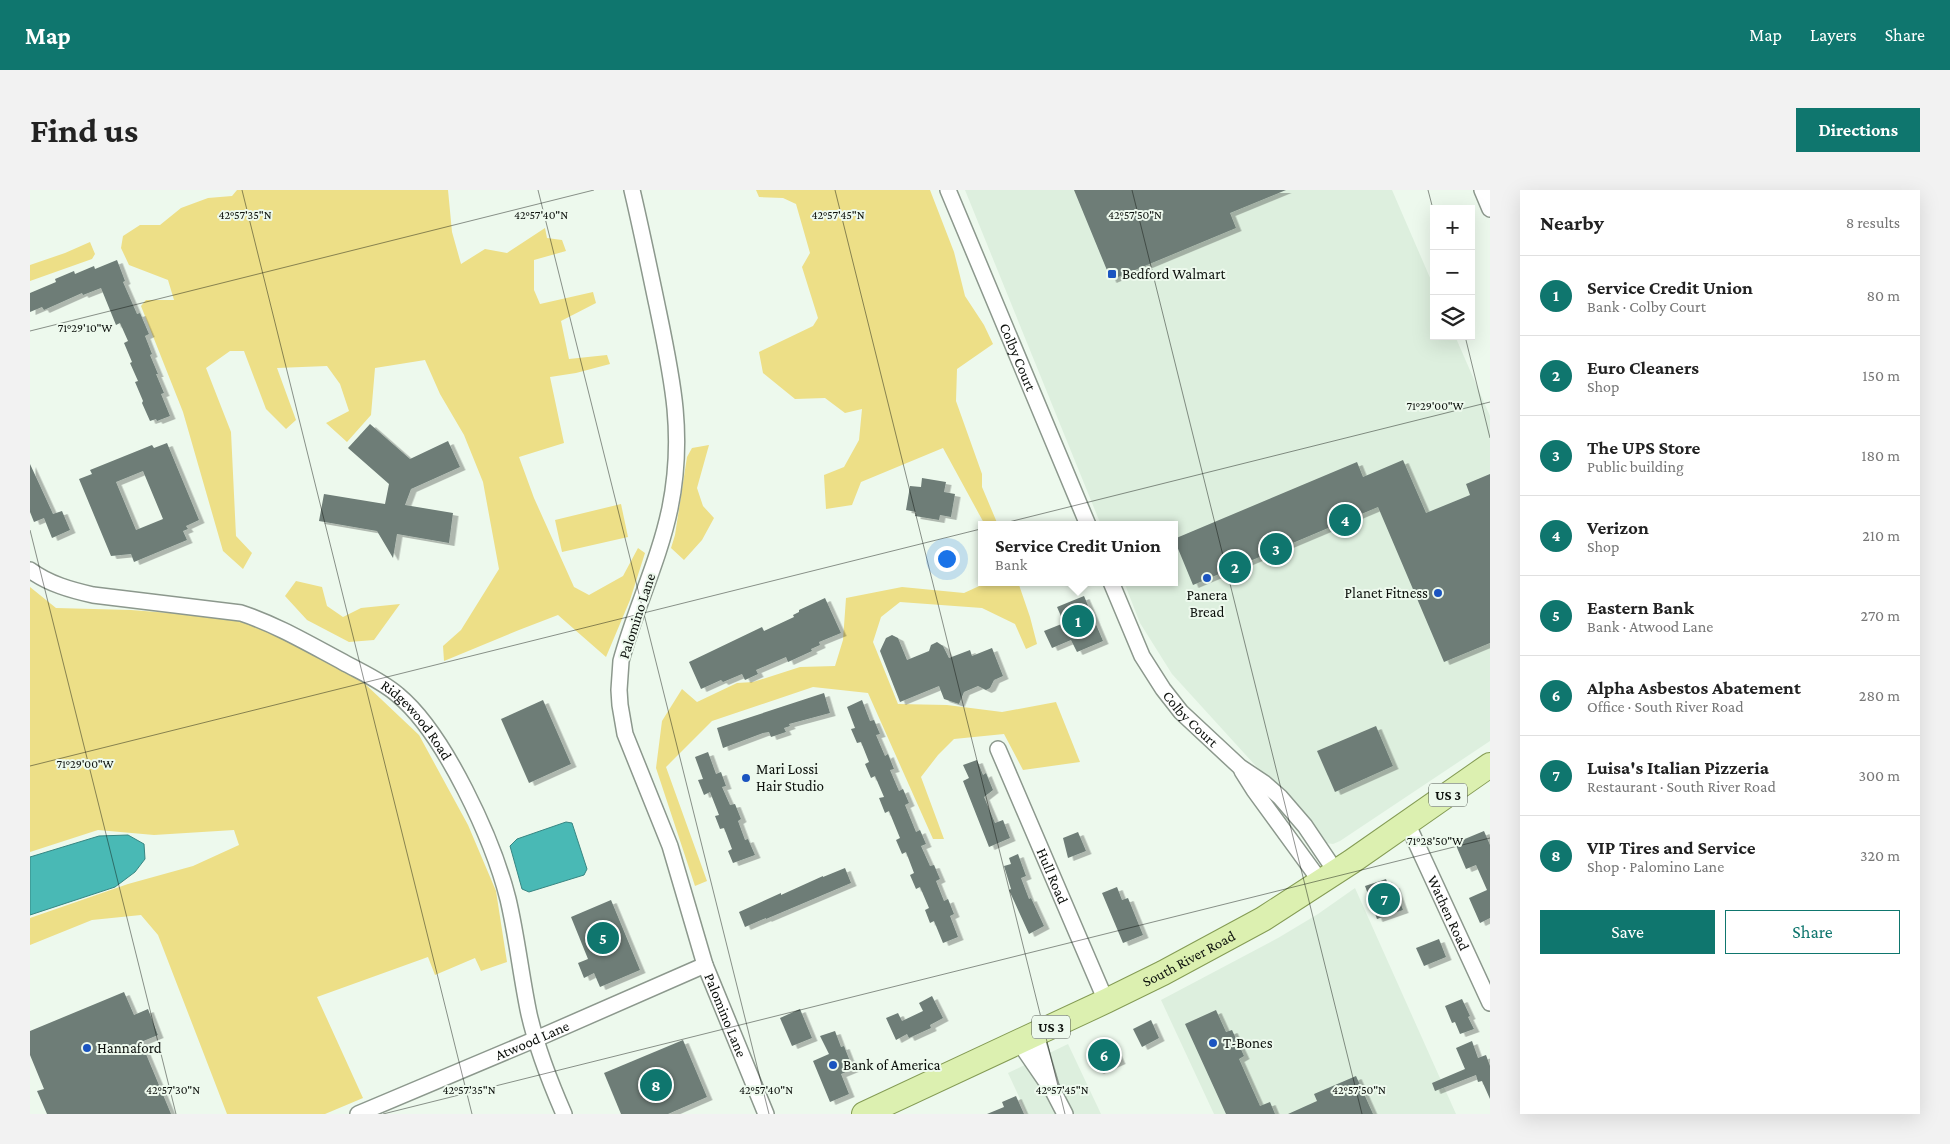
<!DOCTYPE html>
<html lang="en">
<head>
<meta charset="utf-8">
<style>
  body { margin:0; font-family:"Crimson Pro",serif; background:#f2f2f2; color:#222 }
  .controls { position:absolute; right:15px; top:15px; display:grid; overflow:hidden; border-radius:0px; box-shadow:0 5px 20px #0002 }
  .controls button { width:45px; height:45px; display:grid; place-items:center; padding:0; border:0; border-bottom:1px solid #e0e0e0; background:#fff; color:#222; font:25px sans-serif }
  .you { position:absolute; left:916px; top:368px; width:18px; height:18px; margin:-12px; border:4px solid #fff; border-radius:50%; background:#1a73e8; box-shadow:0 0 0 8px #1a73e833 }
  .badge { display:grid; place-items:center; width:32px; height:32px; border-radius:50%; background:#0f766e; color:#fff; font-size:16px; font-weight:700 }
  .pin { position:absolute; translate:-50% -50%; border:2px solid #fff; box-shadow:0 1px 5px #0006 }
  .popup { position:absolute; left:948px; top:331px; width:200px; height:65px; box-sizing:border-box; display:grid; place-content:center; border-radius:0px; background:#fff; filter:drop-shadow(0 1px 4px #0005); font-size:16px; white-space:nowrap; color:#767676 }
  .popup b { font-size:19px; color:#222 }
  .popup::after { content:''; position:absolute; left:50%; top:100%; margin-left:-10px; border:10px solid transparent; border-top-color:#fff }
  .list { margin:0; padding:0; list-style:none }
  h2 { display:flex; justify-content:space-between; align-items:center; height:65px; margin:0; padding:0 20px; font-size:21px }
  h2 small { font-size:16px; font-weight:400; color:#767676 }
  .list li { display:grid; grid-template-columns:32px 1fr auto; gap:15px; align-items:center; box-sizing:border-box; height:80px; padding:0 20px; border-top:1px solid #e0e0e0 }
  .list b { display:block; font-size:19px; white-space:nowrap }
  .list p { margin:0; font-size:16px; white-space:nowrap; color:#767676 }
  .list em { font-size:16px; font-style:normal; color:#767676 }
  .actions { display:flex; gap:10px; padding:15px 20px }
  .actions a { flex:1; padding:11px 0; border:1px solid #0f766e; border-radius:0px; text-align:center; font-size:18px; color:#0f766e }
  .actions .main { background:#0f766e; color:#fff }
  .icon { flex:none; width:28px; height:28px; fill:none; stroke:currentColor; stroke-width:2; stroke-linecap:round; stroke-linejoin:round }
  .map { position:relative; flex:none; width:1460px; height:924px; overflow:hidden; border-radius:0px }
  header { display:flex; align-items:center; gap:30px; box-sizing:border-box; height:70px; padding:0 25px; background:#0f766e; color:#fff }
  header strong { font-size:24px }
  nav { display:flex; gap:28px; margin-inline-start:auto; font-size:18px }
  .intro { display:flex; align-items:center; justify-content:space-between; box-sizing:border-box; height:120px; padding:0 30px }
  h1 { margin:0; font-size:35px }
  .button { padding:12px 22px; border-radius:0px; background:#0f766e; color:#fff; font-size:18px; font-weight:700 }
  main { display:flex; gap:30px; padding:0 30px }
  aside { flex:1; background:#fff; border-radius:0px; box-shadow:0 5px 20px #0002 }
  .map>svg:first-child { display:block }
  .built { fill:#ddefde }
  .green { fill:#eddf87 }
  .water { fill:#49b9b5; stroke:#378682 }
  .building { fill:#6e7d77; fill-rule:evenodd; filter:url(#shadow) }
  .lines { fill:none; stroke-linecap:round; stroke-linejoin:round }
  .minor-casing { stroke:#8c988d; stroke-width:18 }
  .primary-casing { stroke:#849b54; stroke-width:26 }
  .minor { stroke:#fff; stroke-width:15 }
  .primary { stroke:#dcf0b0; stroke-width:24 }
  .ticks { fill:none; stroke:#0c100c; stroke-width:1; stroke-opacity:0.45 }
  .poi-dot { fill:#1a54c0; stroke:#edf9ed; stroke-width:2 }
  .labels { text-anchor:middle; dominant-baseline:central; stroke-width:4; stroke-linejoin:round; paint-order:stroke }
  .shield { fill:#edf9ed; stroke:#505650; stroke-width:1 }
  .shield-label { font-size:14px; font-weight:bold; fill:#0c100c }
  .poi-label { font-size:15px; fill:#0c100c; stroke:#edf9ed; text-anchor:start }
  .street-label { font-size:15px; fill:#0c100c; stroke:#edf9ed }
  .ticks-label { font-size:12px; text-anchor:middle; fill:#0c100c; stroke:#edf9ed; stroke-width:4; stroke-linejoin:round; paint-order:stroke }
</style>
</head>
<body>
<header>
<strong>Map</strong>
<nav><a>Map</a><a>Layers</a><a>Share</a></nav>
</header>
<div class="intro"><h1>Find us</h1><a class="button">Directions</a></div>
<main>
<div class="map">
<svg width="1460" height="924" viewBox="0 0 1460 924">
  <defs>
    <filter id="shadow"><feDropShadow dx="5.5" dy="3" stdDeviation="0" flood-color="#0004"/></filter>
  </defs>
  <rect width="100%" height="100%" fill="#edf9ed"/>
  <g class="built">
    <polygon points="935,0 1362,0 1404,97 1404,146 1425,146 1460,226 1460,551 1310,651 1303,654 1296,653 1142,484 1110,433 1094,392 1144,392 1144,335 1071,335"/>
    <polygon points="1325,698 1426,924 1184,924 1131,810 1248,748 1288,724"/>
    <polygon points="1038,854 1071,924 997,924 978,883"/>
  </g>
  <g class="green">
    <polygon points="207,0 418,0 422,42 431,74 455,59 477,63 515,38 517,48 532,50 536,61 504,70 504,100 510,114 563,102 566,113 531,131 539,169 577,165 580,174 546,183 520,187 534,253 489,267 504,308 544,397 559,405 593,386 608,358 615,363 600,410 576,467 528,425 489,440 414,471 413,456 431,440 469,379 453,292 434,245 410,204 395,170 345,178 341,225 317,252 296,233 319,221 310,194 297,176 247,178 266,230 256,239 236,219 214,161 200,161 176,178 201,242 206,346 222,363 213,379 193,361 153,222 111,116 116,110 144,110 138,90 99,75 91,58 93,46 110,35 130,35 151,18 178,8 202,6"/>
    <polygon points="726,0 900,0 924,62 935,106 954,135 963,154 927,179 926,211 952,284 952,297 968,335 955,335 913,258 831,292 822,315 796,319 794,285 814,277 829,250 832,219 815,223 795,208 765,209 733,183 729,162 783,136 788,128 772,77 780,63 766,14 753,8 729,7"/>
    <polygon points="60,52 65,64 62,69 0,91 0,75 35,63"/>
    <polygon points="679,255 667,298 673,316 684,328 672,350 654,370 641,358 645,345 657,267 662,258"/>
    <polygon points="591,314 598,347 532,362 525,330"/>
    <polygon points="266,391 292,397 297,416 313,427 331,418 370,414 344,450 319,452 277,430 255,406"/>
    <polygon points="958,392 988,392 1000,427 1007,454 996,459 985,434 952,418 870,412 851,427 843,452 868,514 917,515 972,522 1026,512 1050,572 993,580 974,544 924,549 908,565 891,587 914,649 903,649 838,503 783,497 682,531 636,577 677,691 665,696 626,578 632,531 652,499 667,512 707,493 723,492 770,477 805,476 813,450 816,408 872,397 934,403"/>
    <polygon points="0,397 26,418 101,420 205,428 259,451 333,492 389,545 438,635 466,701 477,772 451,781 445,768 405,785 398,767 287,807 333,908 295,924 197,924 128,745 111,725 62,730 0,755 0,728 98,694 163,676 209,655 204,640 124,645 68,640 0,662"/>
  </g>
  <g class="water">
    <polygon points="536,632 542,633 557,679 554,685 499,702 492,699 480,656 487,649"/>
    <polygon points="98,645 114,654 115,669 105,682 85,697 0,725 0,667 69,646"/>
  </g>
  <g class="building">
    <polygon points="1044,0 1256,0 1200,23 1206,38 1081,90"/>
    <polygon points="87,70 95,91 93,92 107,124 110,123 119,144 115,146 122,164 120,165 128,184 126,184 134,203 131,204 140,226 127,231 126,229 120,231 112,213 113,211 105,192 108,191 100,173 102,172 94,153 98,151 90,133 86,135 71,98 53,105 52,103 14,120 12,117 0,122 0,103 26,92 25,89 44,81 45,84 64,76 65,79"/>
    <polygon points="340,234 380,269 418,251 430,277 381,299 375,315 423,323 419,353 367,344 363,368 347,341 289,331 294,304 355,314 359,294 318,258"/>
    <path d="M137 253 169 330 156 336 158 339 153 341 157 350 104 372 101 364 81 366 49 289 62 284 60 280 122 255 124 258ZM113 281 133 329 106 340 86 292Z"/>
    <polygon points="1373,270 1396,323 1440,305 1436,294 1460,284 1460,453 1414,472 1348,317 1163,395 1144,349 1327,272 1333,287"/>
    <polygon points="0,274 23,324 32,321 40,340 22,348 14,328 4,332 0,322"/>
    <polygon points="892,288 916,292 914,302 925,304 921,327 910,325 909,330 885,326 886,322 876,320 880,296 891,297"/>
    <polygon points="1054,406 1073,451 1047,462 1041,450 1022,458 1014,441 1034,433 1027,417"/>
    <polygon points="795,408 811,443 789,452 790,455 781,459 782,461 758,472 756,467 726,480 728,484 715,490 712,484 693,492 691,490 671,499 659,472 732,437 734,441 764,427 763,425 769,422 769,420"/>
    <polygon points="862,445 868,448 877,470 899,461 901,455 907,452 913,456 919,468 940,460 942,466 962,458 973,486 964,490 960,498 956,500 948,496 934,502 929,514 914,509 909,496 870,512 850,461 856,448"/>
    <polygon points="794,503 800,523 759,534 760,536 754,538 756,542 741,547 739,542 733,543 693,558 687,538"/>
    <polygon points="513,510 541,574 499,593 471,529"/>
    <polygon points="832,510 840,531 844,530 850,544 846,545 855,566 858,564 864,579 860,580 869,601 873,599 879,613 875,615 886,642 890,640 896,654 891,656 900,676 904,675 910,689 906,691 914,711 918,709 924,724 920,726 928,747 913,753 904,731 900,733 895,720 899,718 890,697 886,699 880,685 884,683 876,662 872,664 866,650 870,648 859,621 855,623 849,608 854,607 845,586 841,588 835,574 839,572 831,552 827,553 821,539 825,538 817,517"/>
    <polygon points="1346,536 1363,576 1305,602 1287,561"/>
    <polygon points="678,562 686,584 691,582 696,596 692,597 700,615 705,614 711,629 708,631 715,650 718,649 725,665 703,673 698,661 702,659 694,638 690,639 685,626 689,625 680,602 674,605 668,590 673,589 665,567"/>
    <polygon points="947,570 953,585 956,583 963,600 954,607 965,633 973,630 980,648 959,657 933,591 939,588 933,575"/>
    <polygon points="1454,641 1460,655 1460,728 1450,733 1439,708 1457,700 1446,675 1436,679 1425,653"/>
    <polygon points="1048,642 1056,661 1038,668 1033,648"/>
    <polygon points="988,664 996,686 991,688 999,709 1001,708 1014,736 999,744 979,700 981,699 974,676 981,674 979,668"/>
    <polygon points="815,678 821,693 736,729 736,728 715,737 709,722 751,703 751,705 793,686 793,687"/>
    <polygon points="1356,689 1359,697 1364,695 1373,720 1347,729 1335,696"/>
    <polygon points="1087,697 1092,710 1098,708 1113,745 1093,753 1072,703"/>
    <polygon points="581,710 610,780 570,797 564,783 554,788 548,773 558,769 541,727"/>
    <polygon points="1409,749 1416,767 1394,776 1386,758"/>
    <polygon points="94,802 104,825 118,819 128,845 111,852 141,924 17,924 7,901 14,899 0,865 0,841"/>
    <polygon points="902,806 913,828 900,835 901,838 879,848 877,844 866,850 856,828 868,823 872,831 893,821 889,813"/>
    <polygon points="1432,809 1440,826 1438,827 1444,839 1430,844 1425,832 1422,833 1415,816"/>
    <polygon points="770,819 782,848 762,856 750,828"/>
    <polygon points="1186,820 1196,842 1202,840 1214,866 1209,869 1230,916 1240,912 1245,924 1196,924 1155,834"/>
    <polygon points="1121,830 1129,848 1112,857 1103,839"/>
    <polygon points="805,841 811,857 814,856 823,879 811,884 819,904 800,912 783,871 799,864 790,846"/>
    <polygon points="1080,849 1090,871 1068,881 1058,859"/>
    <polygon points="653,850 677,907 638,924 591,924 574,883"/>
    <polygon points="1442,851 1448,868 1456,865 1460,876 1460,909 1452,891 1448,892 1446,885 1405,901 1402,893 1435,879 1426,858"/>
    <polygon points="1326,886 1343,924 1258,924 1287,911 1284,904"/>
    <polygon points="986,906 994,924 957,924 974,917 972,912"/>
  </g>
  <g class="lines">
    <defs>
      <g id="minor">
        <path id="s1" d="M602 0C611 38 619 77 627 115 642 187 655 244 640 318 629 371 605 419 591 471L589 500 590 515 595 544 640 656 675 775 736 924"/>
        <path id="s2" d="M918 0 1058 335"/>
        <polyline points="1452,0 1460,19"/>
        <path id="s3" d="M0 380C19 394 41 400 63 405L211 423C247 435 279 454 313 472 331 482 352 491 368 505 415 544 463 650 478 709 487 747 491 786 499 824 507 859 520 892 534 924"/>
        <path id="s4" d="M1081 392 1112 466 1133 499 1151 522 1210 577 1234 593 1250 607 1275 636 1306 682"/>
        <path id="s5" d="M968 559 1076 811"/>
        <polyline points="1212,581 1224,600 1291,692"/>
        <path id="s6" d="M1377 633 1460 813"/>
        <polyline points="1006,845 1021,897 1035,924"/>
        <polyline points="989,852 1015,890"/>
        <path id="s7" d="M328 924 506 849 675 775"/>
      </g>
      <g id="primary">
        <path id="s8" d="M834 924 1076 811 1133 783 1233 729 1321 672 1460 575"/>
      </g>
    </defs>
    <use href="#minor" class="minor-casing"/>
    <use href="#primary" class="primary-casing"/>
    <use href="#minor" class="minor"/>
    <use href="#primary" class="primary"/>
  </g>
  <path class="ticks" d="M212 0 442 924M508 0 739 924M805 0 1035 924M1102 0 1332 924M1398 0 1404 23M0 141 564 0M1435 146 1460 248M0 340 146 924M0 576 1460 212M353 924 1460 648"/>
  <g class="poi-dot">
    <rect x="1077" y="79" width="10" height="10" rx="2.5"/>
    <circle cx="1177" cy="388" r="5"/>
    <circle cx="1408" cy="403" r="5"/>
    <circle cx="716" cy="588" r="5"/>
    <circle cx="1183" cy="853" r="5"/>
    <circle cx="57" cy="858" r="5"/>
    <circle cx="803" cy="875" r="5"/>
  </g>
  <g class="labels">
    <g class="shield">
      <rect x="1399" y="593.5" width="38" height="23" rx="4"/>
      <rect x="1002" y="825.5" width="38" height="23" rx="4"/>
    </g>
    <g class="shield-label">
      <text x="1418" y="605">US 3</text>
      <text x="1021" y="837">US 3</text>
    </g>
    <g class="poi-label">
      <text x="1092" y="84">Bedford Walmart</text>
      <text x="1398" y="403" text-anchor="end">Planet Fitness</text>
      <text x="1177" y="405" text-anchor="middle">Panera<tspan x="1177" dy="17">Bread</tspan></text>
      <text x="726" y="579">Mari Lossi<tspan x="726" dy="17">Hair Studio</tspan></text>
      <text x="1193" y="853">T-Bones</text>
      <text x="67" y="858">Hannaford</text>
      <text x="813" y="875">Bank of America</text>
    </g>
    <g class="street-label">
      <text stroke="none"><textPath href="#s2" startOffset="181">Colby Court</textPath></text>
      <text transform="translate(607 426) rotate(-72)">Palomino Lane</text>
      <text stroke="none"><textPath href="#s4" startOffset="160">Colby Court</textPath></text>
      <text stroke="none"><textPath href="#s3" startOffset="426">Ridgewood Road</textPath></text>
      <text stroke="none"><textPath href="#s5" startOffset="138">Hull Road</textPath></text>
      <text stroke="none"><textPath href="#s6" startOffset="99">Wathen Road</textPath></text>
      <text stroke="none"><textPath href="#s8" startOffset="360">South River Road</textPath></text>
      <text stroke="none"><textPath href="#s1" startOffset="856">Palomino Lane</textPath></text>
      <text stroke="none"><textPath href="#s7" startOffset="189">Atwood Lane</textPath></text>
    </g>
  </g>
  <g class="ticks-label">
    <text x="215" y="29">42°57'35"N</text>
    <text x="511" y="29">42°57'40"N</text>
    <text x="808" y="29">42°57'45"N</text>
    <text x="1105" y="29">42°57'50"N</text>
    <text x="55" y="142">71°29'10"W</text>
    <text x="1405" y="220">71°29'00"W</text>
    <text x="55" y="578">71°29'00"W</text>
    <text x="1405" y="655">71°28'50"W</text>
    <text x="143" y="904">42°57'30"N</text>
    <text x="439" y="904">42°57'35"N</text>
    <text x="736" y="904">42°57'40"N</text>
    <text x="1032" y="904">42°57'45"N</text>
    <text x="1329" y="904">42°57'50"N</text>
  </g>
</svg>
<div class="controls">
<button>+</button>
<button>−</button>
<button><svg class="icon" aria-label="layers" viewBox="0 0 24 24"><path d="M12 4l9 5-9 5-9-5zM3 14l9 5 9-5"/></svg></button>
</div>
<div class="you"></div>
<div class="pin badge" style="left:1048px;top:431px">1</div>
<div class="popup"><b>Service Credit Union</b>Bank</div>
<div class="pin badge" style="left:1205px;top:377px">2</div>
<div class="pin badge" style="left:1246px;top:359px">3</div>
<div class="pin badge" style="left:1315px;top:330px">4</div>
<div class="pin badge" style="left:573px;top:748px">5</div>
<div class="pin badge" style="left:1074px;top:865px">6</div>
<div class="pin badge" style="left:1354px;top:709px">7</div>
<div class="pin badge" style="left:626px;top:895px">8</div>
</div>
<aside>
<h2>Nearby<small>8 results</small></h2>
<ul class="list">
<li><span class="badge">1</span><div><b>Service Credit Union</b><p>Bank · Colby Court</p></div><em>80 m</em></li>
<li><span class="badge">2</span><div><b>Euro Cleaners</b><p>Shop</p></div><em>150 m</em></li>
<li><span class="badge">3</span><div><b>The UPS Store</b><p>Public building</p></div><em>180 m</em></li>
<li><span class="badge">4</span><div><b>Verizon</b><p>Shop</p></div><em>210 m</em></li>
<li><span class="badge">5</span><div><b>Eastern Bank</b><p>Bank · Atwood Lane</p></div><em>270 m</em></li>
<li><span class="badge">6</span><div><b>Alpha Asbestos Abatement</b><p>Office · South River Road</p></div><em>280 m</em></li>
<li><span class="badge">7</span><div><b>Luisa's Italian Pizzeria</b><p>Restaurant · South River Road</p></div><em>300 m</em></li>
<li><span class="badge">8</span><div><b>VIP Tires and Service</b><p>Shop · Palomino Lane</p></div><em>320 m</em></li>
</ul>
<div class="actions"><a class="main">Save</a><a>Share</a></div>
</aside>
</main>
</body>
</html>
